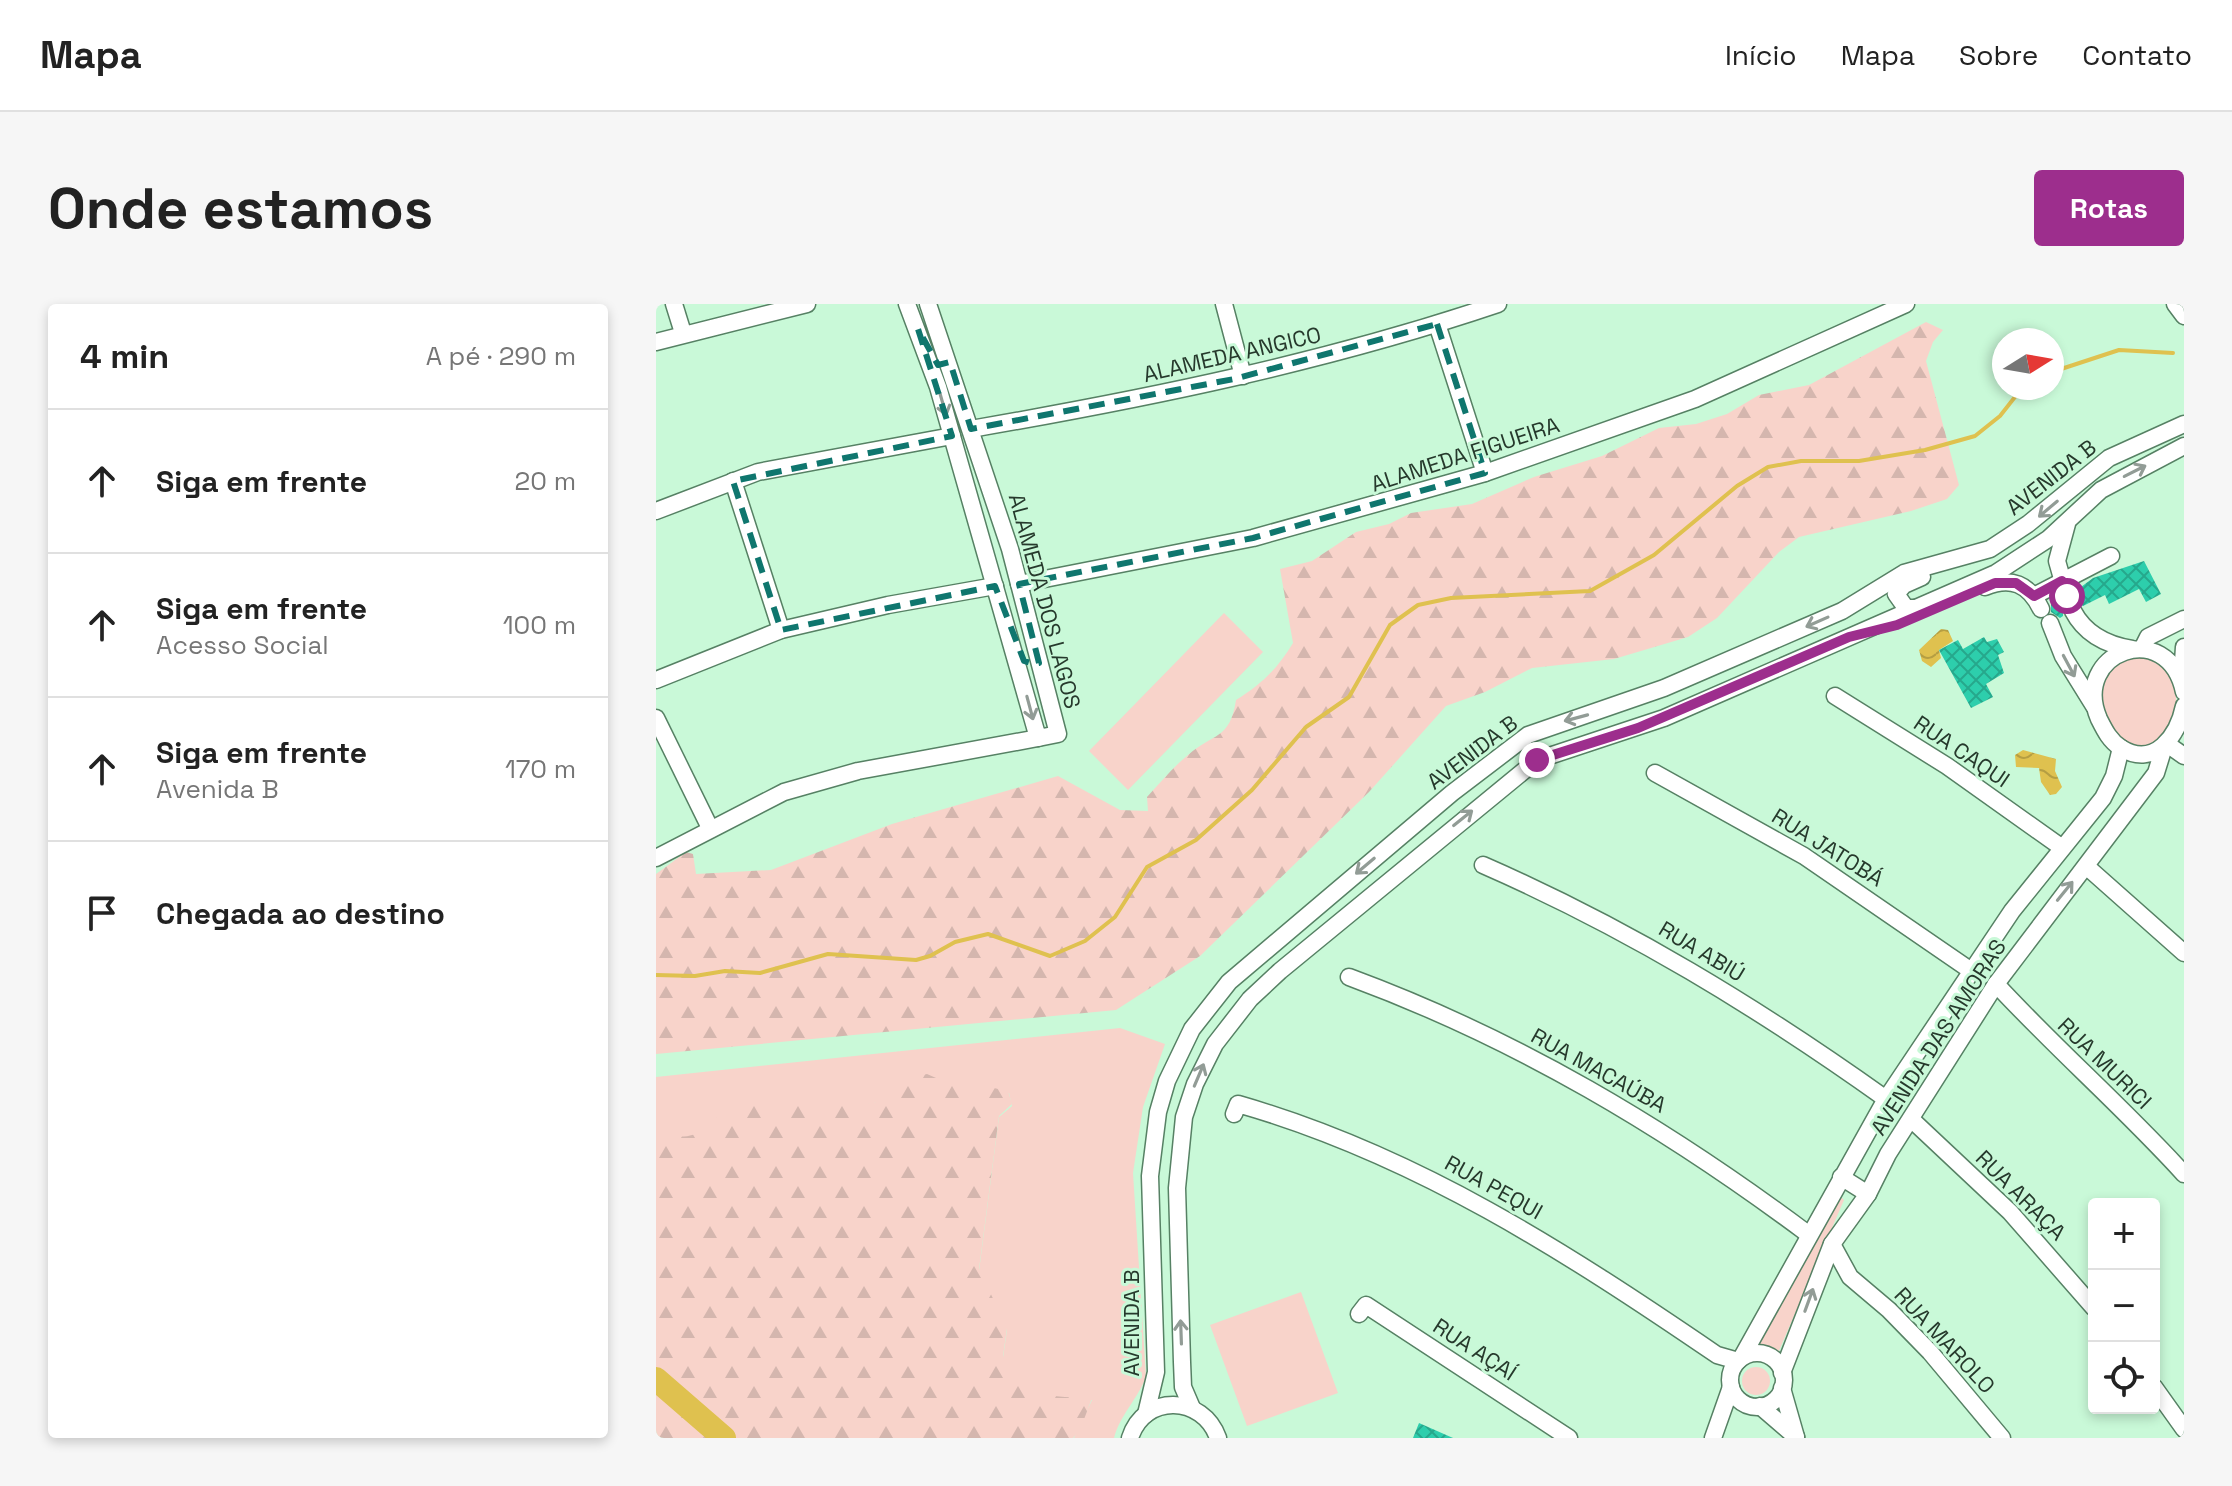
<!DOCTYPE html>
<html lang="pt">
<head>
<meta charset="utf-8">
<style>
  body { margin:0; font-family:"Space Grotesk",sans-serif; background:#f6f6f6; color:#222 }
  .controls { position:absolute; right:24px; bottom:24px; display:grid; overflow:hidden; border-radius:8px; box-shadow:0 4px 12px #0003 }
  .controls button { width:72px; height:72px; display:grid; place-items:center; padding:0; border:0; border-bottom:2px solid #e0e0e0; background:#fff; color:#222; font:40px sans-serif }
  .compass { position:absolute; left:1336px; top:24px; width:72px; height:72px; border-radius:50%; background:#fff; box-shadow:0 4px 12px #0003; rotate:79deg }
  .stop { position:absolute; width:24px; height:24px; margin:-18px; border:6px solid #9d2e8d; border-radius:50%; background:#fff }
  .stop.end { background:#9d2e8d; border-color:#fff; box-shadow:0 2px 8px #0008 }
  .list { margin:0; padding:0; list-style:none }
  h2 { display:flex; justify-content:space-between; align-items:center; height:104px; margin:0; padding:0 32px; font-size:34px }
  h2 small { font-size:26px; font-weight:400; color:#767676 }
  .list li { display:grid; grid-template-columns:52px 1fr auto; gap:24px; align-items:center; box-sizing:border-box; height:144px; padding:0 32px; border-top:2px solid #e0e0e0 }
  .list b { display:block; font-size:30px; white-space:nowrap }
  .list p { margin:0; font-size:26px; white-space:nowrap; color:#767676 }
  .list em { font-size:26px; font-style:normal; color:#767676 }
  .icon { flex:none; width:44px; height:44px; fill:none; stroke:currentColor; stroke-width:2; stroke-linecap:round; stroke-linejoin:round }
  .map { position:relative; flex:none; width:1528px; height:1134px; overflow:hidden; border-radius:8px }
  header { display:flex; align-items:center; gap:48px; box-sizing:border-box; height:112px; padding:0 40px; background:#fff; border-bottom:2px solid #e0e0e0 }
  header strong { font-size:38px }
  nav { display:flex; gap:44px; margin-inline-start:auto; font-size:28px }
  .intro { display:flex; align-items:center; justify-content:space-between; box-sizing:border-box; height:192px; padding:0 48px }
  h1 { margin:0; font-size:56px }
  .button { padding:20px 36px; border-radius:8px; background:#9d2e8d; color:#fff; font-size:28px; font-weight:700 }
  main { display:flex; gap:48px; padding:0 48px }
  aside { flex:1; background:#fff; border-radius:8px; box-shadow:0 4px 12px #0003 }
  .map>svg:first-child { display:block }
  .green { fill:#f8d3ca }
  .forest { fill:url(#forest-firs) }
  .water { fill:url(#water-waves) }
  .lines { fill:none; stroke-linecap:round; stroke-linejoin:round }
  .stream { stroke:#dfc14f; stroke-width:4 }
  .river { stroke:#dfc14f; stroke-width:24 }
  .building { fill:url(#building-cross-hatch) }
  .minor-casing { stroke:#568164; stroke-width:19 }
  .minor { stroke:#fff; stroke-width:16 }
  .oneway { stroke:#929c96 }
  .route { stroke:#9d2e8d; stroke-width:10 }
  .marked { fill:none; stroke:#0f766e; stroke-width:6; stroke-dasharray:16 10; stroke-linejoin:round }
  .labels { text-anchor:middle; dominant-baseline:central; stroke-width:6; stroke-linejoin:round; paint-order:stroke }
  .street-label { font-size:22px; fill:#26392c; stroke:#c9f9d8 }
</style>
</head>
<body>
<header>
<strong>Mapa</strong>
<nav><a>Início</a><a>Mapa</a><a>Sobre</a><a>Contato</a></nav>
</header>
<div class="intro"><h1>Onde estamos</h1><a class="button">Rotas</a></div>
<main>
<aside>
<h2>4 min<small>A pé · 290 m</small></h2>
<ul class="list">
<li><svg class="icon" aria-label="ahead" viewBox="0 0 24 24"><path d="M12 20V5M6 11l6-6 6 6"/></svg><div><b>Siga em frente</b></div><em>20 m</em></li>
<li><svg class="icon" aria-label="ahead" viewBox="0 0 24 24"><path d="M12 20V5M6 11l6-6 6 6"/></svg><div><b>Siga em frente</b><p>Acesso Social</p></div><em>100 m</em></li>
<li><svg class="icon" aria-label="ahead" viewBox="0 0 24 24"><path d="M12 20V5M6 11l6-6 6 6"/></svg><div><b>Siga em frente</b><p>Avenida B</p></div><em>170 m</em></li>
<li><svg class="icon" aria-label="arrive" viewBox="0 0 24 24"><path d="M6 21V4h12l-3 4 3 4H6"/></svg><div><b>Chegada ao destino</b></div></li>
</ul>
</aside>
<div class="map">
<svg width="1528" height="1134" viewBox="0 0 1528 1134">
  <defs>
    <pattern id="forest-firs" width="22" height="20" patternUnits="userSpaceOnUse" patternTransform="scale(2)"><rect width="22" height="20" fill="#f8d3ca"/><path d="M5 1l3.5 6h-7zM16 11l3.5 6h-7z" fill="#d4b6ae"/></pattern>
    <pattern id="water-waves" width="16" height="10" patternUnits="userSpaceOnUse" patternTransform="scale(2)"><rect width="16" height="10" fill="#dfc14f"/><path d="M0 5q4-4 8 0t8 0" fill="none" stroke="#b59e42"/></pattern>
    <pattern id="building-cross-hatch" width="8" height="8" patternUnits="userSpaceOnUse" patternTransform="scale(2)"><rect width="8" height="8" fill="#2dceac"/><path d="M0 0l8 8M0 8l8-8" fill="none" stroke="#26a88c"/></pattern>
  </defs>
  <rect width="100%" height="100%" fill="#c9f9d8"/>
  <g class="green">
    <polygon points="568,309 607,348 472,486 433,447"/>
    <path d="M1482 352 1507 360C1525 391 1523 400 1511 433L1486 445 1458 432C1441 393 1433 366 1482 352Z"/>
    <path d="M464 724 509 740 487 803 477 869 490 1073C481 1096 464 1111 458 1134H418L436 1096C385 1093 377 1098 347 1054L351 1026 323 967 343 813 356 802 353 789 236 796 52 826 24 838 0 830V773Z"/>
    <polygon points="1183,891 1188,896 1122,1049 1117,1043 1098,1041"/>
    <polygon points="645,988 682,1089 591,1122 554,1021"/>
    <circle cx="1100" cy="1077" r="14"/>
  </g>
  <g class="forest">
    <path d="M1270 18 1287 26 1277 38 1270 57 1303 181 1291 195 1255 207 1143 233 1123 248 1061 314 1032 333 958 355 876 364 829 388 790 402 713 488 544 652 460 706 0 750V570L30 548 37 550 40 570 115 566 236 520 402 472 464 506 492 507 491 493C505 478 517 463 532 451 557 429 574 436 580 396 605 381 622 364 637 339L624 265 656 257 700 228 733 220 755 209 816 200 878 173 946 152 1003 124 1040 120 1071 110 1103 91 1153 81Z"/>
    <path d="M271 770 305 785 333 783 352 787 356 800 343 812 323 965 351 1024 347 1052C376 1096 385 1092 436 1094L424 1126 417 1134H0V828C35 839 47 830 70 804 88 801 109 795 128 796 165 799 198 806 236 794L247 775Z"/>
  </g>
  <g class="water">
    <polygon points="1285,325 1292,326 1297,337 1283,346 1285,354 1275,363 1266,357 1263,346"/>
    <polygon points="1367,446 1400,455 1399,467 1406,483 1400,490 1394,491 1385,478 1383,464 1360,463 1359,451"/>
  </g>
  <g class="lines">
    <g class="stream">
      <polyline points="1396,68 1463,46 1517,49"/>
      <polyline points="0,671 39,672 69,667 104,669 172,650 260,656 274,652 299,638 332,630 394,652 429,637 459,613 491,563 540,536 596,486 650,423 693,393 734,321 762,301 795,294 934,287 998,251 1081,182 1112,163 1145,157 1203,157 1269,146 1319,132 1344,112 1366,84"/>
    </g>
    <polyline class="river" points="0,1075 68,1134"/>
  </g>
  <g class="building">
    <polygon points="1488,257 1505,290 1490,298 1483,285 1453,300 1449,291 1427,302 1421,297 1421,286 1437,274"/>
    <polygon points="1401,296 1407,302 1407,312 1404,314 1395,308 1395,300"/>
    <polygon points="1328,333 1331,338 1341,335 1348,348 1342,351 1348,369 1330,380 1337,393 1315,404 1283,346 1302,336 1307,345"/>
    <polygon points="763,1119 797,1134 757,1134"/>
  </g>
  <g class="lines">
    <defs>
      <g id="minor">
        <polyline points="18,0 27,29"/>
        <polyline points="251,0 282,83 382,434 402,430 354,245 272,0"/>
        <polyline points="568,0 587,72"/>
        <polyline points="1519,0 1528,12"/>
        <polyline points="781,20 829,169"/>
        <polyline points="0,38 151,0"/>
        <path d="M315 125C494 94 670 58 842 0"/>
        <polyline points="77,177 125,326"/>
        <polyline points="0,207 102,168 296,132"/>
        <polyline points="363,280 597,234 829,169 1039,95 1250,0"/>
        <path d="M1329 283C1355 272 1373 280 1385 305"/>
        <polyline points="1378,292 1455,252"/>
        <polyline points="1411,292 1401,257 1411,220"/>
        <polyline points="1264,304 1250,304 1240,290 1248,281 1266,273"/>
        <path d="M1417 307C1429 330 1451 341 1476 345"/>
        <polyline points="1394,319 1407,352 1438,402"/>
        <polyline points="1486,345 1492,333 1528,315"/>
        <polyline points="1526,373 1528,343"/>
        <polyline points="0,376 125,326 232,301 339,282"/>
        <path d="M1528 388C1512 312 1414 348 1443 415 1449 427 1454 437 1465 444 1499 465 1522 431 1528 402"/>
        <polyline points="1179,392 1291,462 1405,543"/>
        <polyline points="0,414 54,524"/>
        <polyline points="1511,440 1528,452"/>
        <polyline points="999,469 1148,552 1314,666"/>
        <polyline points="0,554 128,488 202,467 382,434"/>
        <path d="M827 561C971 624 1101 703 1230 795"/>
        <polyline points="1430,562 1528,649"/>
        <path d="M693 673C861 735 1010 824 1152 930"/>
        <path d="M1340 680C1400 745 1468 804 1528 870"/>
        <path d="M578 810 582 800C760 851 910 948 1061 1051L1082 1057"/>
        <polyline points="1255,815 1354,908 1438,1004"/>
        <polyline points="1185,873 1212,890"/>
        <polyline points="1176,940 1194,973 1233,1006 1274,1048 1346,1134"/>
        <polyline points="703,1010 710,1001 913,1134"/>
        <circle cx="1101" cy="1076" r="27"/>
        <polyline points="1086,1053 1230,795 1356,607 1447,494 1458,472 1465,444"/>
        <polyline points="1126,1069 1176,940 1212,890 1232,850 1340,680 1500,469 1508,443"/>
        <polyline points="1498,1083 1528,1125"/>
        <polyline points="1126,1084 1140,1133"/>
        <polyline points="1104,1102 1140,1133"/>
        <polyline points="536,1104 527,1083 526,1058 521,884 528,813 539,780 559,740 594,695 624,667 881,456 1008,414 1340,269 1392,235 1445,186 1528,142"/>
        <polyline points="490,1110 500,1068 494,872 502,808 511,777 536,725 573,678 796,489 872,431 1008,384 1186,307 1248,269 1334,245 1372,220 1453,154 1528,120"/>
        <path d="M474 1134C488 1089 547 1091 562 1134"/>
        <polyline points="1057,1134 1075,1083"/>
      </g>
    </defs>
    <use href="#minor" class="minor-casing"/>
    <use href="#minor" class="minor"/>
  </g>
  <defs><path id="oneway-shaft" d="M-6 0H5M1.5-3L5.5 0L1.5 3" fill="none" stroke-width="1.6" stroke-linecap="round" stroke-linejoin="round" transform="scale(2)"/></defs>
  <g class="oneway">
    <use href="#oneway-shaft" transform="translate(287 100) rotate(74)"/>
    <use href="#oneway-shaft" transform="translate(1479 167) rotate(-27)"/>
    <use href="#oneway-shaft" transform="translate(1392 205) rotate(140)"/>
    <use href="#oneway-shaft" transform="translate(1161 318) rotate(156)"/>
    <use href="#oneway-shaft" transform="translate(1413 362) rotate(62)"/>
    <use href="#oneway-shaft" transform="translate(374 404) rotate(75)"/>
    <use href="#oneway-shaft" transform="translate(920 414) rotate(165)"/>
    <use href="#oneway-shaft" transform="translate(807 514) rotate(-39)"/>
    <use href="#oneway-shaft" transform="translate(709 562) rotate(140)"/>
    <use href="#oneway-shaft" transform="translate(1409 587) rotate(-51)"/>
    <use href="#oneway-shaft" transform="translate(543 771) rotate(-67)"/>
    <use href="#oneway-shaft" transform="translate(1153 996) rotate(-70)"/>
    <use href="#oneway-shaft" transform="translate(525 1028) rotate(-92)"/>
  </g>
  <g class="lines">
    <polyline class="route" points="881,456 982,424 1193,333 1241,321 1339,279 1360,279 1378,292 1406,277 1411,292"/>
  </g>
  <path class="marked" d="M781 20 829 169 597 234 363 280 383 359 378 360 368 357 339 282 125 326 77 177 296 132 262 25 282 61 294 58 315 125 578 75Z"/>
  <g class="labels">
    <g class="street-label">
      <text transform="translate(576 50) rotate(-13)">ALAMEDA ANGICO</text>
      <text transform="translate(809 150) rotate(-18)">ALAMEDA FIGUEIRA</text>
      <text transform="translate(1395 173) rotate(-38)">AVENIDA B</text>
      <text transform="translate(389 297) rotate(75)">ALAMEDA DOS LAGOS</text>
      <text transform="translate(1306 447) rotate(34)">RUA CAQUI</text>
      <text transform="translate(816 448) rotate(-37)">AVENIDA B</text>
      <text transform="translate(1172 543) rotate(32)">RUA JATOBÁ</text>
      <text transform="translate(1046 647) rotate(31)">RUA ABIÚ</text>
      <text transform="translate(1282 733) rotate(-57)">AVENIDA DAS AMORAS</text>
      <text transform="translate(1449 759) rotate(44)">RUA MURICI</text>
      <text transform="translate(943 766) rotate(29)">RUA MACAÚBA</text>
      <text transform="translate(838 883) rotate(29)">RUA PEQUI</text>
      <text transform="translate(1365 891) rotate(45)">RUA ARAÇA</text>
      <text transform="translate(475 1019) rotate(-90)">AVENIDA B</text>
      <text transform="translate(1289 1036) rotate(47)">RUA MAROLO</text>
      <text transform="translate(819 1045) rotate(33)">RUA AÇAÍ</text>
    </g>
  </g>
</svg>
<div class="controls">
<button>+</button>
<button>−</button>
<button><svg class="icon" aria-label="locate" viewBox="0 0 24 24"><circle cx="12" cy="12" r="6"/><path d="M12 2v4M12 18v4M2 12h4M18 12h4"/></svg></button>
</div>
<svg class="compass" viewBox="-18 -18 36 36"><path d="M0-13l5 13h-10z" fill="#e53935"/><path d="M0 13l5-13h-10z" fill="#767676"/></svg>
<div class="stop" style="left:1411px;top:292px"></div>
<div class="stop end" style="left:881px;top:456px"></div>
</div>
</main>
</body>
</html>
